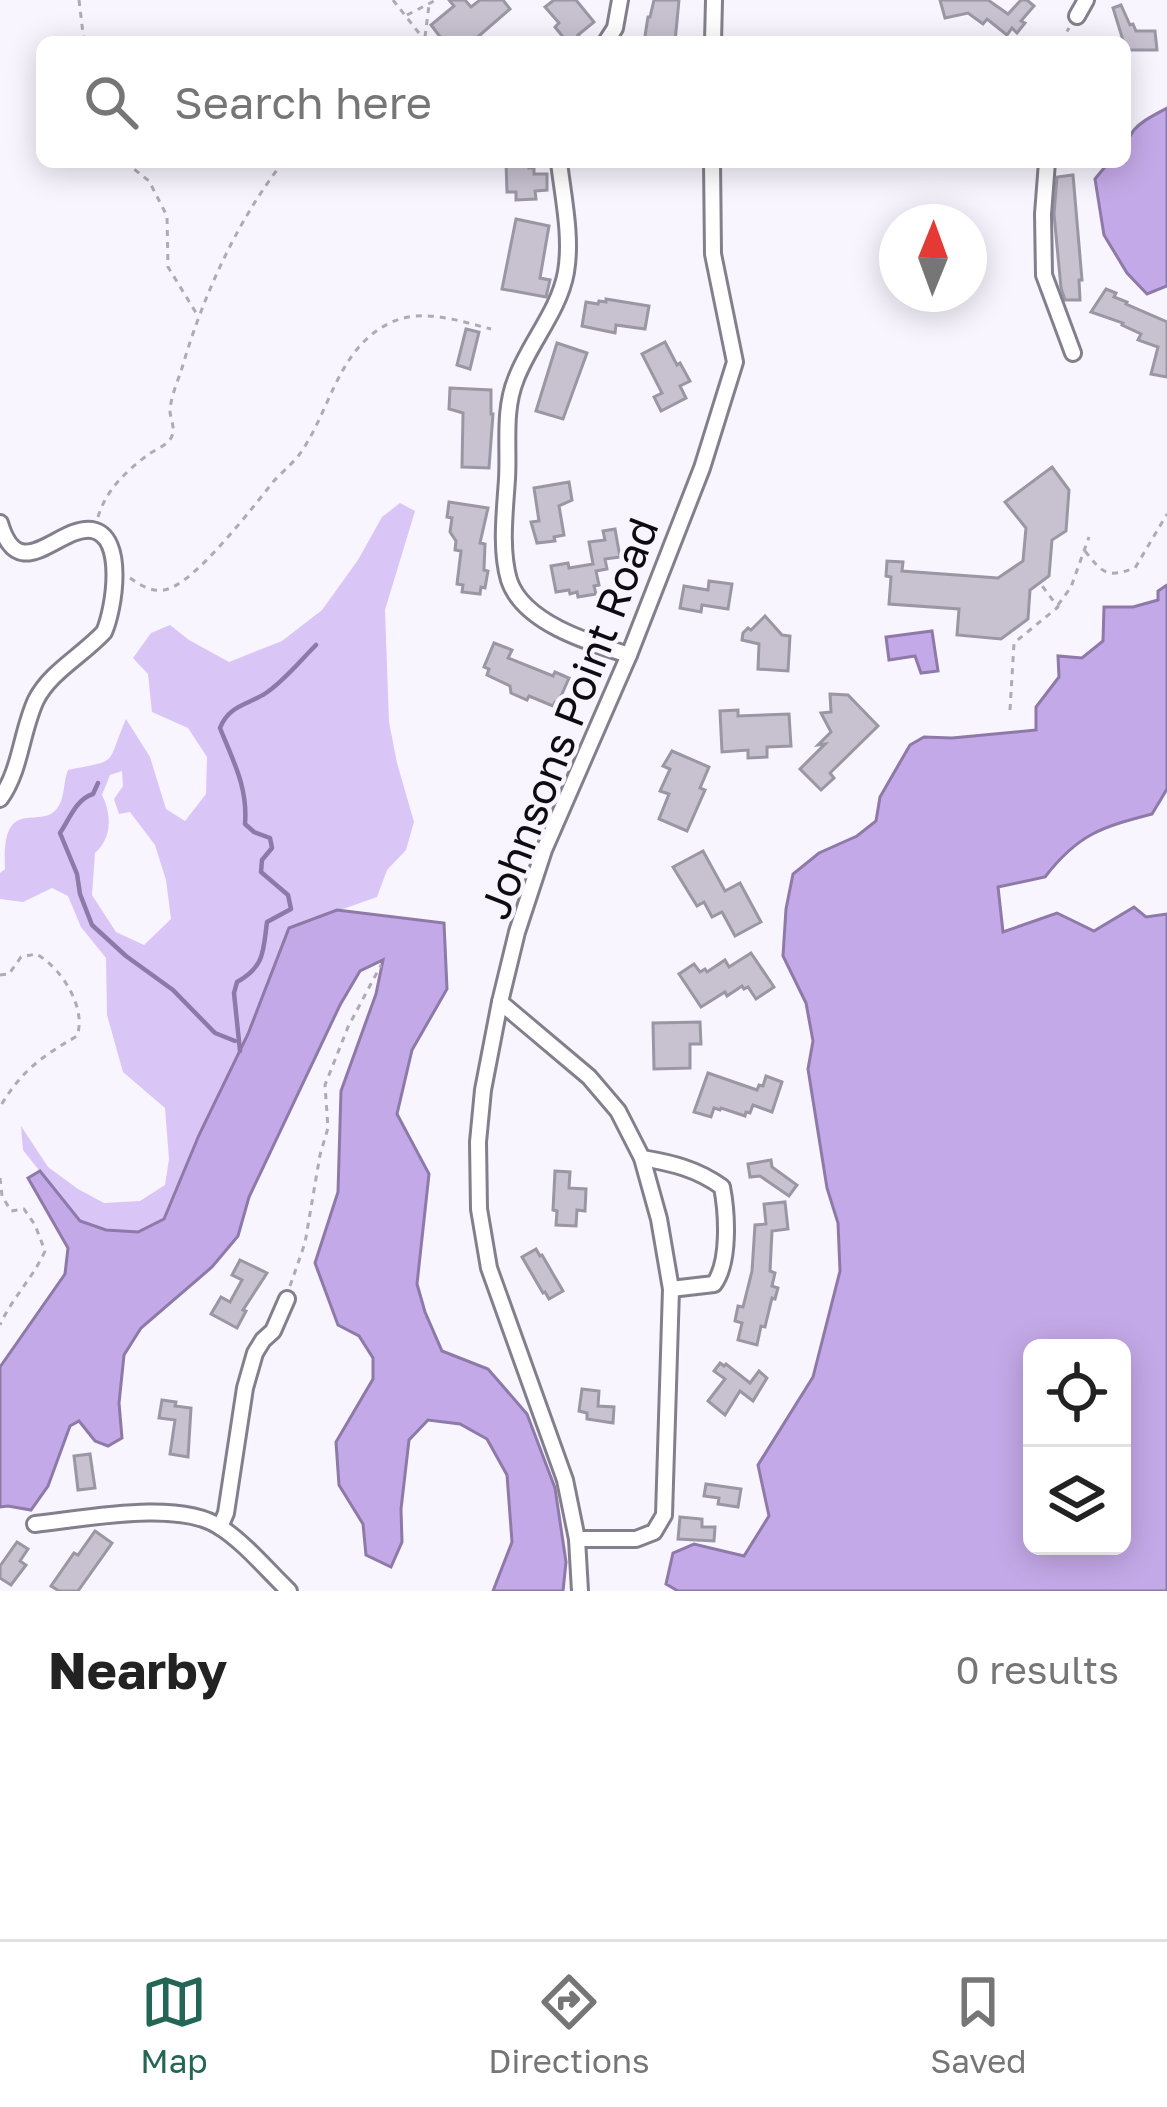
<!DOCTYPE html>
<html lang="en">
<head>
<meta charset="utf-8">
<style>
  body { margin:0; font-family:"Golos Text",sans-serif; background:#f6f6f6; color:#222 }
  .controls { position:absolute; right:36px; bottom:36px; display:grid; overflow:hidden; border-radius:18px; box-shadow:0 6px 30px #0003 }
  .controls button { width:108px; height:108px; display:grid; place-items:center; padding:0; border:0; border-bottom:3px solid #e0e0e0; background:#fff; color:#222; font:60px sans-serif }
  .compass { position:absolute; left:879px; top:204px; width:108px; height:108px; border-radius:50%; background:#fff; box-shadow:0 6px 30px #0003; rotate:1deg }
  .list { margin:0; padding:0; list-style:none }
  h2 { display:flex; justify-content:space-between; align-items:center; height:156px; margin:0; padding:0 48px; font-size:51px }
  h2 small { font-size:39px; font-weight:400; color:#767676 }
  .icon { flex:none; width:66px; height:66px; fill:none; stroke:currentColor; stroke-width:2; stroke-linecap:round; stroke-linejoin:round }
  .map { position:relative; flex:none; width:1167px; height:1591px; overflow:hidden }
  .search { position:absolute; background:#fff; box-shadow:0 6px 30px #0003; left:36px; right:36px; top:36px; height:132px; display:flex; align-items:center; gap:30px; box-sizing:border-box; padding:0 42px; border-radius:18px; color:#767676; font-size:45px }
  .sheet { height:348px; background:#fff }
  nav { display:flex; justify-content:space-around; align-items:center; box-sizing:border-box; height:168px; border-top:3px solid #e0e0e0; background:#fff; font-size:33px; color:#767676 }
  nav a { display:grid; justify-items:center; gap:6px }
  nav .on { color:#246656 }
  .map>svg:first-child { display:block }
  .green { fill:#dac5f7; fill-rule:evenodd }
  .water { fill:#c4a9e8; stroke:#8d7aa8; stroke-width:3; fill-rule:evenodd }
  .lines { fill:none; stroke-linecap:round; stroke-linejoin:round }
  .stream { stroke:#8d7aa8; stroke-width:4.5 }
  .building { fill:#c7c1d0; stroke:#9b96a4; stroke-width:3 }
  .minor-casing { stroke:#847f8c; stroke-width:20 }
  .path { stroke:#aeabb3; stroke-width:3; stroke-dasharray:6 6; stroke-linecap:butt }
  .minor { stroke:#fff; stroke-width:14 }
  .labels { text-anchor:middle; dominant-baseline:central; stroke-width:9; stroke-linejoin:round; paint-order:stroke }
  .street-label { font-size:42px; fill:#0e0c11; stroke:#f8f5fe }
</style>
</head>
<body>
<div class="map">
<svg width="1167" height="1591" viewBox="0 0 1167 1591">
  <rect width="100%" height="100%" fill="#f8f5fe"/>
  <path class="green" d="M400 503 415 511 385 610 389 722 397 763 414 822 406 850 387 870 377 897 289 928 248 1034 199 1135 164 1219 138 1232 106 1230 79 1221 23 1150 21 1126 48 1167 78 1189 104 1203 140 1201 165 1185 169 1159 165 1108 123 1072 107 1015 106 958 81 927 68 896 52 888 23 902 0 899V873L5 869C1 791 41 833 58 807 65 797 63 782 68 770 121 759 105 767 126 719L150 757 166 809 185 821 206 794 207 757 188 728 152 712 148 674 133 658 151 633 170 625 189 640 229 662 282 641 322 610 358 560 382 517ZM122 771 123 786 114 799 119 814 130 812 155 845 166 880 171 919 144 945 116 932 92 895 95 853C112 838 112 814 102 795L110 775Z"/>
  <g class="water">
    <path d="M1167 108V286L1147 294 1127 273 1104 235 1095 179 1109 162H1125C1125 128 1140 123 1167 108Z"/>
    <path d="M1167 585V789L1152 814C1102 827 1078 834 1045 877L998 887 1003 932 1057 913 1094 931 1134 907 1146 917 1167 914V1591H678L666 1584 673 1553 694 1544 744 1556 769 1516 758 1465 813 1377 840 1271 838 1223 827 1188 808 1069 813 1041 806 1003 783 956 786 909 793 874 819 853 857 836 876 821 880 797 910 745 924 737 952 738 1036 730V707L1059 677 1058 656 1082 658 1103 641 1104 607H1133L1158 600V591ZM1122 1348V1546H1032V1348Z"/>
    <polygon points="932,631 938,671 921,673 915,656 889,660 886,637"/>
    <polygon points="337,910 444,923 447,989 412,1050 397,1114 429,1174 417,1284 425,1312 442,1351 488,1369 527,1414 555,1488 566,1562 563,1591 493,1591 512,1542 507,1475 487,1439 460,1424 428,1420 409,1440 401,1509 402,1542 391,1567 366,1555 363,1524 339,1485 336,1442 373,1379 373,1358 359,1336 338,1325 315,1263 338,1192 341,1091 376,994 383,960 360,971 340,1005 249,1197 238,1236 212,1267 141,1328 124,1355 119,1403 122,1438 108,1446 95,1441 79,1421 70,1426 48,1486 31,1510 8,1506 0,1507 0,1367 65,1274 68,1248 28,1178 40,1171 80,1221 106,1230 138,1232 164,1219 199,1135 248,1034 289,928"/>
  </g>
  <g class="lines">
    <g class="stream">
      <path d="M98 783 93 794C76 799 69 820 60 833L77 874 80 894 92 925 126 956 173 990 215 1033 235 1041"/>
      <path d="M240 1051 234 993 237 982C265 966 263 952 267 922L291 909 288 895 261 872 262 860 272 848 270 838 254 832 245 824C248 787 233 761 220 728 229 705 248 705 266 693 284 681 300 661 316 645"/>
    </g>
  </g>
  <g class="building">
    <polygon points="449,0 465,0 471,7 480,0 503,0 510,9 472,42 444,42 431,25 454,6"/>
    <polygon points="554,0 576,0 594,22 578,35 584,42 567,42 555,27 559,23 545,7"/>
    <polygon points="654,0 679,0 675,42 644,42 648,17 650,17"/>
    <polygon points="940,0 988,0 1008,14 1021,0 1027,0 1034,6 1021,21 1025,23 1017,33 1012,28 1007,35 987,19 983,24 968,13 945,18"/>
    <polygon points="1121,5 1130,25 1133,24 1136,31 1155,31 1157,50 1126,50 1113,8"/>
    <polygon points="506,162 529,162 529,168 534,168 534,174 547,174 547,190 535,191 536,199 516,200 516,192 507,192"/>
    <polygon points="1073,175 1082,280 1079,280 1080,300 1065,300 1061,288 1054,214 1057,177"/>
    <polygon points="516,219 549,226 540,278 550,280 546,297 502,289"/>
    <polygon points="1106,289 1116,293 1114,297 1127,302 1126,304 1167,322 1167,377 1151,374 1158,347 1138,340 1141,334 1122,325 1123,323 1091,312"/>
    <polygon points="606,299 649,306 645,329 616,325 615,333 582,326 586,302 598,304 599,301 606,302"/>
    <polygon points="466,329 479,332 470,369 457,365"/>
    <polygon points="665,342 677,365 680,363 690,381 680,386 686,398 661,411 654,397 662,393 642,354"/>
    <polygon points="557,343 587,353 563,419 536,411"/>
    <polygon points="450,388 491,390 491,414 493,414 489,468 462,467 463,413 449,409"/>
    <polygon points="1052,467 1069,490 1066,531 1052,540 1049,576 1030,590 1028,619 1001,639 957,635 959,609 889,604 891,577 886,576 887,561 903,562 902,571 998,578 1023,561 1026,528 1005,502"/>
    <polygon points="569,482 572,500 559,506 564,535 554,537 555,541 537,543 531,522 539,521 534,488"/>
    <polygon points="449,502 488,508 480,543 485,544 484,570 488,571 485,588 481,587 480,594 462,592 463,585 457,584 461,551 455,550 456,541 450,532 452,518 447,517"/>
    <polygon points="615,529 620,557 605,559 607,569 596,571 599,585 594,586 596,594 578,597 577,592 570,594 569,590 556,592 551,566 568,563 569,568 593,564 589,542 605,540 603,531"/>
    <polygon points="709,581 732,584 728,609 702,605 701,612 680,608 684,586 708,590"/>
    <polygon points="765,616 782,635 790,636 788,671 758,669 759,644 742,640 743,633 748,628 751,630"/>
    <polygon points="494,643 512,650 508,658 553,676 555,672 569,678 558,703 555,702 553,706 529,696 527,700 511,693 510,686 487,675 489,669 484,667"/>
    <polygon points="830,694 848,695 878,726 830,773 834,778 821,790 800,769 825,744 818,745 831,732 821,713 831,712"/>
    <polygon points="738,710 738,716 789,714 791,746 767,747 767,757 748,758 748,750 722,752 720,711"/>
    <polygon points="672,751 709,767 700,788 705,790 687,831 659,819 669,794 660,791 670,769 663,766"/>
    <polygon points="703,851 725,891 740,883 761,922 735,936 722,912 712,917 704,902 697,906 673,867"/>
    <polygon points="751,953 774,987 756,999 748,987 744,989 742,986 727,996 725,992 701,1007 679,974 694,964 700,972 705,969 707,972 725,960 729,967"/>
    <polygon points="700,1022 701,1044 690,1044 690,1068 654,1069 653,1023"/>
    <polygon points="708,1073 757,1090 759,1085 763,1086 766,1076 782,1082 772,1112 753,1105 750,1113 746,1112 745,1116 721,1108 720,1110 714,1108 711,1117 694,1112"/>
    <polygon points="771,1160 772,1167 797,1185 789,1196 760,1176 750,1177 748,1164"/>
    <polygon points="555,1171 570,1172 569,1188 586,1189 585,1211 577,1210 576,1226 556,1225 557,1211 553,1210"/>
    <polygon points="785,1202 788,1229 772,1231 770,1271 775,1273 772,1286 778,1288 775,1299 772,1298 765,1327 761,1326 757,1345 738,1340 742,1323 735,1321 738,1306 743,1307 752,1271 755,1225 766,1224 764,1204"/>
    <polygon points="536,1249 540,1256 542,1255 563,1291 549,1299 545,1292 543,1293 522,1257"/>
    <polygon points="240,1260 267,1273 243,1310 246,1311 237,1328 211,1314 221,1297 230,1302 242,1280 232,1275"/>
    <polygon points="720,1363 724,1366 726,1364 750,1383 759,1371 767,1378 753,1401 740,1391 725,1415 708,1401 725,1379 714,1371"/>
    <polygon points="582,1389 599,1391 598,1406 614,1407 613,1423 587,1419 587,1413 579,1411"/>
    <polygon points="162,1400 176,1402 175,1406 191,1408 188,1457 170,1454 175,1420 159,1418"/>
    <polygon points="90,1454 95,1488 78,1490 74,1456"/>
    <polygon points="706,1484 741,1489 738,1507 718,1504 719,1498 704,1496"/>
    <polygon points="680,1517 702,1519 702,1527 715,1527 714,1541 678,1539"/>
    <polygon points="95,1531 112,1543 78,1591 59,1591 51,1586 74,1553 78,1555"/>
    <polygon points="17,1542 28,1549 20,1561 26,1565 11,1585 0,1578 0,1566"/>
  </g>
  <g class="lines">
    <defs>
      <g id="minor">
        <polyline points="1077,16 1086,0"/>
        <polyline points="606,42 615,28 620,0"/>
        <polyline points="713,42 714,0"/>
        <path d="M559 162C563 197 572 236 566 272 559 311 530 342 516 379 503 411 509 446 507 479 505 511 500 549 509 580 523 623 590 643 629 655"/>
        <polyline points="1047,162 1043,214 1044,275 1073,353"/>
        <path d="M0 523C19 588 59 525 92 530 126 536 114 610 104 632 83 655 50 672 36 700 21 732 21 770 0 799"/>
        <polyline points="500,1002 589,1077 618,1111 642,1158 659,1219 671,1289 664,1515 654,1532 636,1539 577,1539"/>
        <path d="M642 1158C672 1163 697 1169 722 1187 727 1213 730 1262 714 1284L671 1289"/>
        <path d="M35 1524C83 1519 179 1499 220 1527 244 1542 268 1571 289 1591"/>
        <polyline points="220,1527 226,1513 245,1388 255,1353 263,1340 273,1331 287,1299"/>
        <polyline points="580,1591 577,1539 565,1480 489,1268 479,1209 478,1142 483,1090 500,1002 517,932 544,850 629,655 702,468 735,362 713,254 712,162"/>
      </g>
    </defs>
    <use href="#minor" class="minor-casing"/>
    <g class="path">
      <polyline points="79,0 84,42"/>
      <polyline points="393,0 426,42"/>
      <polyline points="407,15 436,0"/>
      <polyline points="425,37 429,5"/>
      <polyline points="1061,42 1069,28"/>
      <polyline points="125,162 149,181 167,216 168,267 198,316"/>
      <path d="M98 517C106 490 126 471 149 454 156 449 166 446 171 438 176 429 171 421 170 412 170 398 178 381 182 368 203 296 237 221 283 162"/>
      <path d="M1085 551C1103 574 1107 578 1135 568L1167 514"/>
      <path d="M130 578C140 585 151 592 164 590 193 586 253 507 273 482 281 473 291 465 299 455 331 411 337 347 392 322 423 308 459 321 491 329"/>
      <polyline points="1058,605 1071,587 1089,537"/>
      <polyline points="1010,710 1014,643 1058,607 1040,583"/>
      <path d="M0 975 9 974 21 957 36 954C61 967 87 1008 77 1036 41 1057 21 1071 0 1107"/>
      <path d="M0 1178 2 1196 11 1211 24 1209 35 1225 45 1251C33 1278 12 1298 0 1325"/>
      <polyline points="290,1286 305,1243 320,1155 328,1128 325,1085 348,1027 381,965"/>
    </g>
    <use href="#minor" class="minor"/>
  </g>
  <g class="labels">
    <g class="street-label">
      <text transform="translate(568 718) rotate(-69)">Johnsons Point Road</text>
    </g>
  </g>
</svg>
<div class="controls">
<button><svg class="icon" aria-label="locate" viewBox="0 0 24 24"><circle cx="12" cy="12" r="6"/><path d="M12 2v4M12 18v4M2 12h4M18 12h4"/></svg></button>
<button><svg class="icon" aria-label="layers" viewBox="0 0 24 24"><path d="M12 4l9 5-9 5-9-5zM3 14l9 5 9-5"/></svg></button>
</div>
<svg class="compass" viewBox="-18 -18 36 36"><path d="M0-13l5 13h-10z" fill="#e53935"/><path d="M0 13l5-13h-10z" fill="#767676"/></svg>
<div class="search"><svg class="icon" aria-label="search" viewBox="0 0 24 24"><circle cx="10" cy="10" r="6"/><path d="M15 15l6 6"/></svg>Search here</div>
</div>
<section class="sheet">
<h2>Nearby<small>0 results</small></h2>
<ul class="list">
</ul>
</section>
<nav>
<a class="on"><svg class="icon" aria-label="map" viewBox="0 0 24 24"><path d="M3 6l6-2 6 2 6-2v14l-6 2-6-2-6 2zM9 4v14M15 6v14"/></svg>Map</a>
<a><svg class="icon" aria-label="directions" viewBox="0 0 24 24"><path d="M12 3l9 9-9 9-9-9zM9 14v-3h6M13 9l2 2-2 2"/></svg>Directions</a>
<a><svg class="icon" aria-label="saved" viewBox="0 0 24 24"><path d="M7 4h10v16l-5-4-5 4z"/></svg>Saved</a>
</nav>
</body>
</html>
